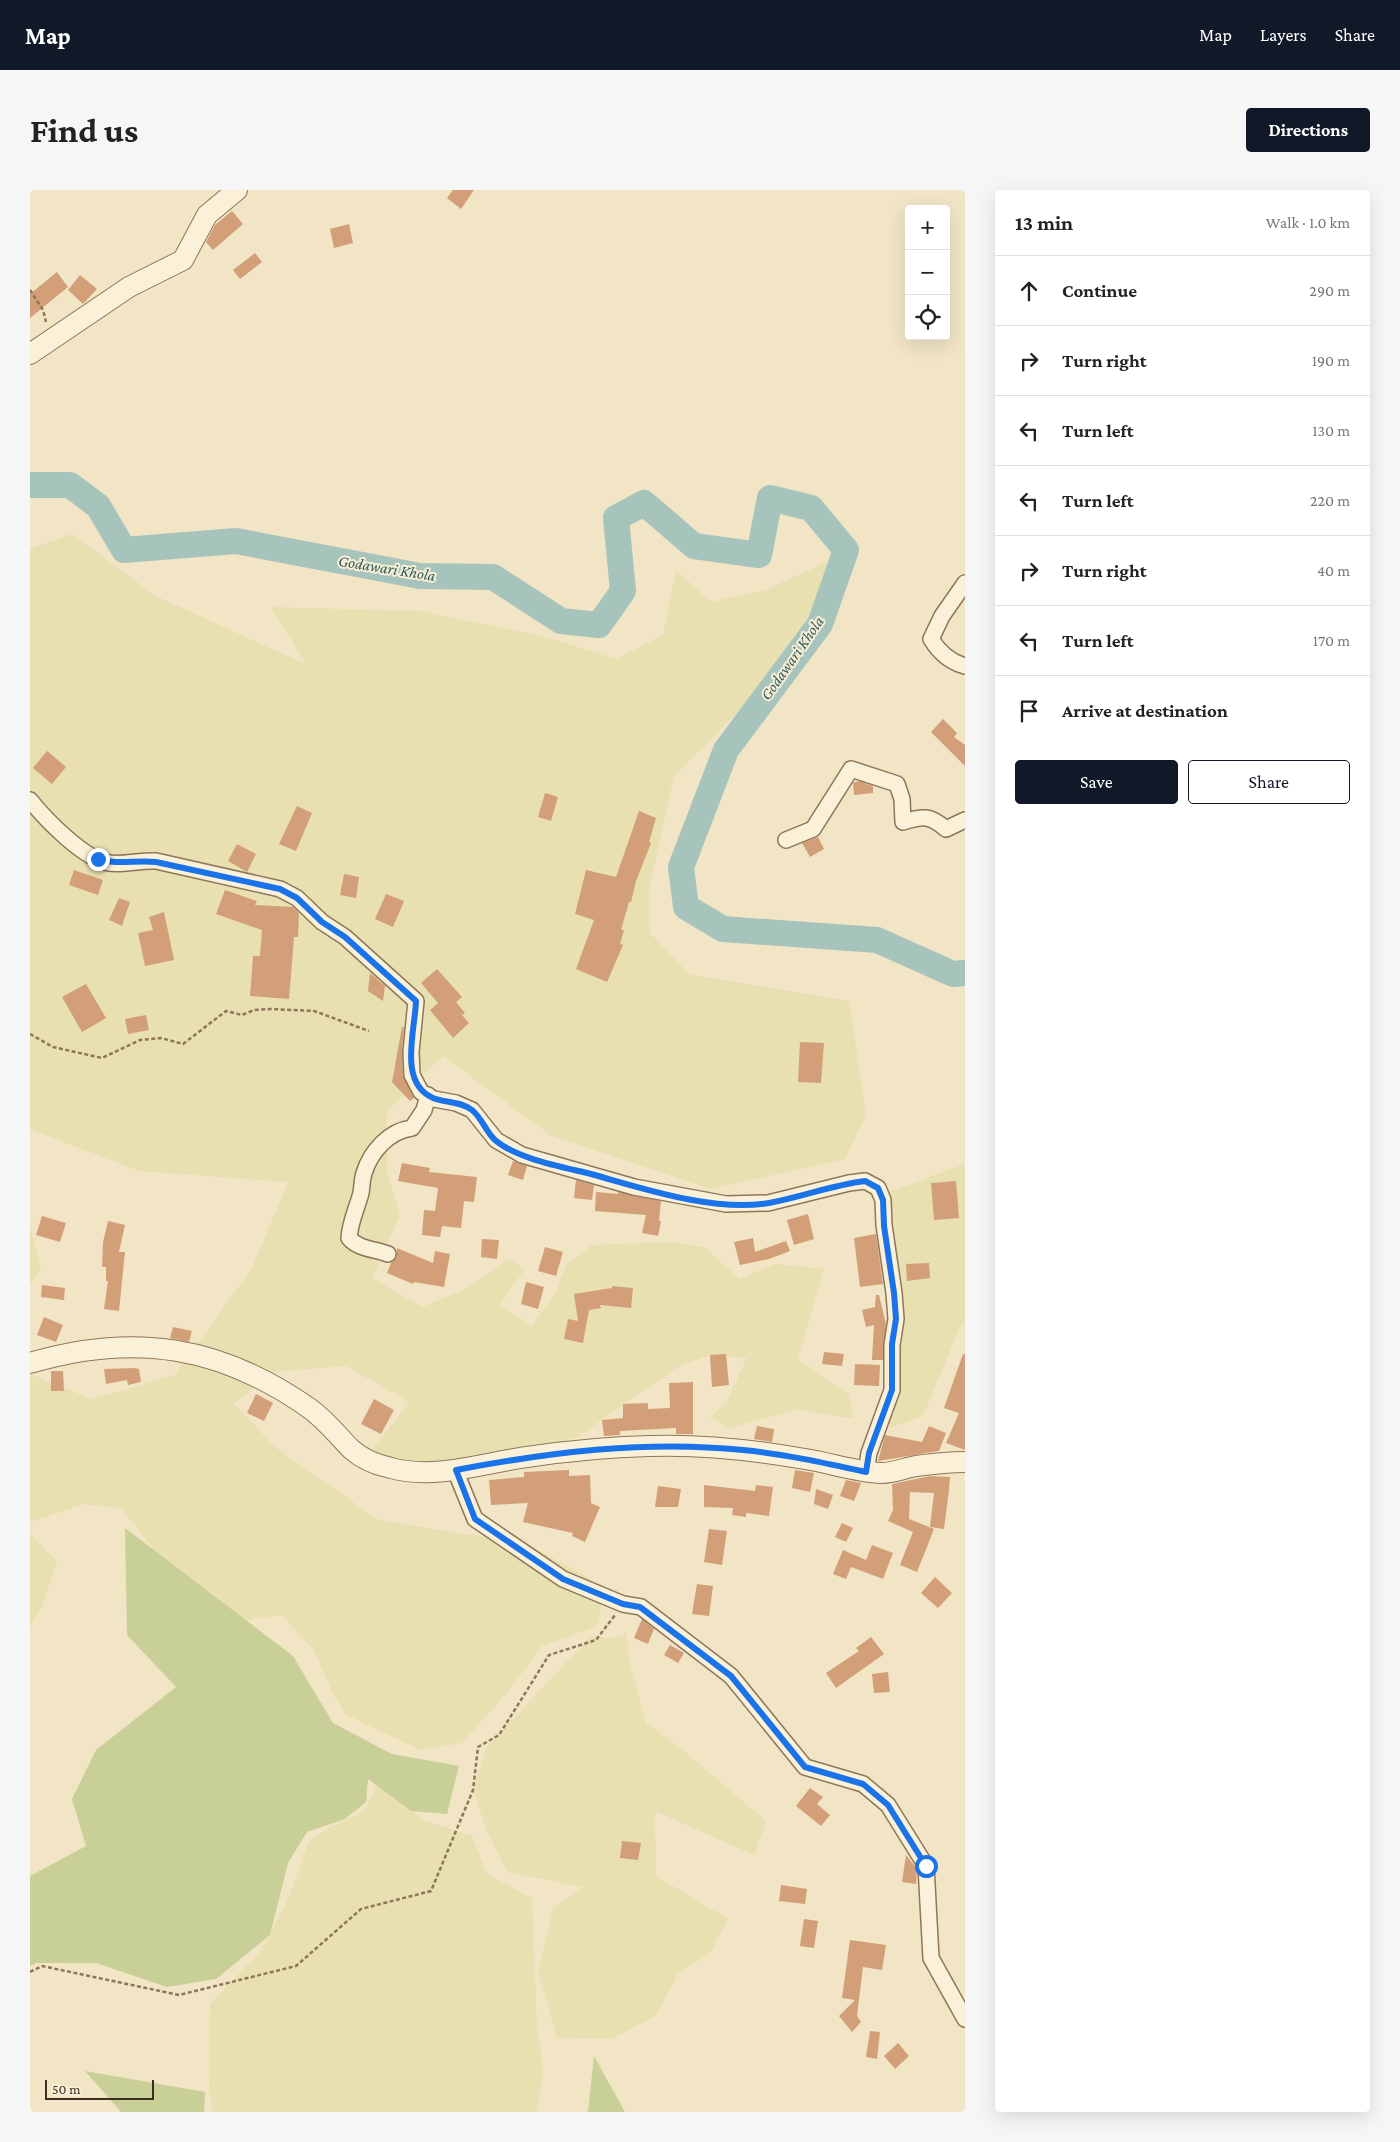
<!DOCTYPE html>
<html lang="en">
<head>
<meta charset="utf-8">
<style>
  body { margin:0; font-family:"Crimson Pro",serif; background:#f6f6f6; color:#222 }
  .controls { position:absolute; right:15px; top:15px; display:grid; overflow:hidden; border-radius:5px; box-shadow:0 5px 20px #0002 }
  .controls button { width:45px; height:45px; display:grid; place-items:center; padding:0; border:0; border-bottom:1px solid #e0e0e0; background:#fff; color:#222; font:25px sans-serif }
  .scale { position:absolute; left:15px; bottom:12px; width:109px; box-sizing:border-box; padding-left:5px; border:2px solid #3d2d1e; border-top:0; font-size:14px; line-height:18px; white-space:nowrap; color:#3d2d1e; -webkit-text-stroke:4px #f8eed5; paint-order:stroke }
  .stop { position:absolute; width:15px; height:15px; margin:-11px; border:4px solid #1a73e8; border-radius:50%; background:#fff }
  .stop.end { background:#1a73e8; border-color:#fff; box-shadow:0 1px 5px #0008 }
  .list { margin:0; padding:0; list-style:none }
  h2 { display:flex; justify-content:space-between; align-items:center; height:65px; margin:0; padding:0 20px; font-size:21px }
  h2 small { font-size:16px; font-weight:400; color:#767676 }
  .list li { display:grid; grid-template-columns:32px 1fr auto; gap:15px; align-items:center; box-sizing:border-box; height:70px; padding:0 20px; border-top:1px solid #e0e0e0 }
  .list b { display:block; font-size:19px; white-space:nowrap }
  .list em { font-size:16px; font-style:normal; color:#767676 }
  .actions { display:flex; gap:10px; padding:15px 20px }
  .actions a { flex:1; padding:11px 0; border:1px solid #111827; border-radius:5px; text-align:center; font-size:18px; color:#111827 }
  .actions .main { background:#111827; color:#fff }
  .icon { flex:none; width:28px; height:28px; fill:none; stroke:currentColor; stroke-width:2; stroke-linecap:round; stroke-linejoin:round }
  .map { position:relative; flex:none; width:935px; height:1922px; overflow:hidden; border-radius:5px }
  header { display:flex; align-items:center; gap:30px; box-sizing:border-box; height:70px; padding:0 25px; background:#111827; color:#fff }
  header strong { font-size:24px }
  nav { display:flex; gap:28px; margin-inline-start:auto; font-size:18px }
  .intro { display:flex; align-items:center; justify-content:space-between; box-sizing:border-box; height:120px; padding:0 30px }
  h1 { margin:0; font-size:35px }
  .button { padding:12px 22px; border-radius:5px; background:#111827; color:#fff; font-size:18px; font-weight:700 }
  main { display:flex; gap:30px; padding:0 30px }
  aside { flex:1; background:#fff; border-radius:5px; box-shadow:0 5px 20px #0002 }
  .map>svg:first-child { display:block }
  .farmland { fill:#e8e0b1 }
  .green { fill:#c9d097 }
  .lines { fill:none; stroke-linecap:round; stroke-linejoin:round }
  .river { stroke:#a7c4bc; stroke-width:26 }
  .building { fill:#d29f78 }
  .minor-casing { stroke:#8e7659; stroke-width:18 }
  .tertiary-casing { stroke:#8e7659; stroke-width:22 }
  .path { stroke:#8e7659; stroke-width:2.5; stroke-dasharray:4 2.5; stroke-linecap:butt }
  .minor { stroke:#fbf1d9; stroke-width:15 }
  .tertiary { stroke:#fbf1d9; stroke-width:20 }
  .route { stroke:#1a73e8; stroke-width:6 }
  .labels { text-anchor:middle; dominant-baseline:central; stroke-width:4; stroke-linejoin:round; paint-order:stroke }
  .water-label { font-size:16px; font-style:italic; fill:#2c5d5b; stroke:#f8eed5 }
</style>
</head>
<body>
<header>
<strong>Map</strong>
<nav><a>Map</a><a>Layers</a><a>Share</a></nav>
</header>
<div class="intro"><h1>Find us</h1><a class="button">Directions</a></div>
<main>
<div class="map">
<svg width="935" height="1922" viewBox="0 0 935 1922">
  <rect width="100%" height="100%" fill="#f1e5c5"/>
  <g class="farmland">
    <polygon points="42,344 126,406 277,475 240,417 390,421 512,446 586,469 633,445 646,380 681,412 735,400 808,367 791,426 742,488 644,586 619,701 620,743 659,784 819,811 836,925 815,969 680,999 520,945 413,866 357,921 357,982 370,1025 342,1088 392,1117 432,1101 479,1069 495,1079 469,1116 502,1135 525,1104 536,1075 562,1055 640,1052 674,1057 710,1089 746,1074 794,1079 768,1169 819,1204 824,1229 767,1219 701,1238 680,1228 698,1209 717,1168 680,1165 646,1178 546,1248 475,1266 374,1276 337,1265 380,1212 316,1176 243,1182 204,1214 245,1257 347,1329 432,1344 490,1350 575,1397 568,1436 512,1456 480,1499 432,1553 390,1560 315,1524 302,1502 284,1460 251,1425 188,1434 157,1402 91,1318 53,1314 0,1332 0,1184 62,1209 145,1185 222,1078 258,992 109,981 0,939 0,359"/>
    <polygon points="935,974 935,1135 931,1134 893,1226 860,1238 859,1002"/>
    <polygon points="0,1038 11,1077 0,1096"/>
    <polygon points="0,1343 27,1372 12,1417 0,1437"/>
    <polygon points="597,1443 598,1466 616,1533 649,1557 736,1631 724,1665 625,1621 626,1686 698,1729 680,1763 648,1784 626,1826 581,1849 527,1848 508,1781 523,1719 553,1697 477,1682 457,1641 443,1600 456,1558 561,1446 581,1448"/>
    <polygon points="347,1594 393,1630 442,1646 457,1684 502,1708 507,1834 513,1881 507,1922 183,1922 179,1897 180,1814 232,1760 259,1707 279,1651 298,1638 335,1621"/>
  </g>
  <g class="green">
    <polygon points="95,1338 263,1466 303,1533 362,1564 429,1576 417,1624 381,1621 338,1589 336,1612 315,1629 277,1642 258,1673 240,1745 186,1789 137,1797 66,1773 6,1773 0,1776 0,1686 56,1656 42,1609 66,1560 146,1497 97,1445"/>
    <polygon points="564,1866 595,1922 558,1922"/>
    <polygon points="55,1881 175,1902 174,1922 91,1922"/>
  </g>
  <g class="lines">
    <polyline class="river" points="0,295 40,295 68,316 94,360 206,351 390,386 463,387 531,431 569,435 593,401 586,328 614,313 664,356 729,365 740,308 781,318 816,360 790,434 696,560 651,677 656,717 693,739 847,750 923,784 935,783"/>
  </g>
  <g class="building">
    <polygon points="423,0 444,0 431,19 417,8"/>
    <polygon points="202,21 213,34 183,60 176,52 185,35"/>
    <polygon points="319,34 323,53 304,58 300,39"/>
    <polygon points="225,63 232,72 210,89 203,80"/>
    <polygon points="27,82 38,97 0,128 0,104"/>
    <polygon points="50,85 67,99 53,114 38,100"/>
    <polygon points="913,529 927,543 924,547 935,555 935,576 901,542"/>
    <polygon points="17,561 36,577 22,594 3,578"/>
    <polygon points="829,591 843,596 843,603 824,605 823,593"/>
    <polygon points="515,603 528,607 521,631 508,627"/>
    <polygon points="267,616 282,623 266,661 249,654"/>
    <polygon points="609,621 626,628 619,652 621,653 606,691 601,712 599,712 591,740 594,740 590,754 593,755 577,792 546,779 564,730 545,724 556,680 586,687"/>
    <polygon points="788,647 794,659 780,667 772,653"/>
    <polygon points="207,654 226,664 217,682 198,671"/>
    <polygon points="44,680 73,690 68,705 39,695"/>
    <polygon points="314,684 329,687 326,708 310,705"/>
    <polygon points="195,700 227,711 225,715 263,717 269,723 268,747 264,747 259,809 220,806 223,766 230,766 232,740 186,724"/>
    <polygon points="356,704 374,711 363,737 345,729"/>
    <polygon points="89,708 100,712 92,736 79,730"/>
    <polygon points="134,722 144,770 115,776 108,743 123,740 119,727"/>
    <polygon points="407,779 432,807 426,812 435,823 432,825 439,833 423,848 400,820 408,813 391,793"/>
    <polygon points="340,783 355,796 353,811 338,801"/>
    <polygon points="56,794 76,828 52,842 32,807"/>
    <polygon points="116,825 119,840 98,844 95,829"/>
    <polygon points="372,837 374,837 372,861 373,885 384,908 380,911 362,892"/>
    <polygon points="770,852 794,853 791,893 768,892"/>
    <polygon points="483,971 497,976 493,990 478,985"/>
    <polygon points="372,973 400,978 399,982 447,987 444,1012 434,1011 431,1038 412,1036 410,1047 392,1045 394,1020 405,1021 408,998 368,991"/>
    <polygon points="546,990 564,995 562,1010 544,1008"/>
    <polygon points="926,991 929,1028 904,1030 901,993"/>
    <polygon points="566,1002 588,1004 588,1002 631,1011 629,1031 631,1031 628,1046 612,1043 616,1025 565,1021"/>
    <polygon points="778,1024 784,1049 764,1055 757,1030"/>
    <polygon points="12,1026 36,1033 30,1052 6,1045"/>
    <polygon points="78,1031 95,1035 89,1062 95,1062 89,1121 74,1119 78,1091 76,1091 76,1077 72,1077 73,1052"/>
    <polygon points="846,1044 853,1094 830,1097 824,1048"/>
    <polygon points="723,1048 725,1062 756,1051 760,1061 739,1069 710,1075 704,1052"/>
    <polygon points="452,1049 469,1050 467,1069 451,1067"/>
    <polygon points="515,1057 533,1062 526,1086 508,1081"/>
    <polygon points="367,1058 403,1073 405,1061 420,1064 414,1097 384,1092 383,1094 357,1083 361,1073 367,1067"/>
    <polygon points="899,1073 900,1088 877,1091 876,1074"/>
    <polygon points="496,1092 514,1097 508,1119 491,1114"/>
    <polygon points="12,1095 35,1098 34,1110 11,1107"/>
    <polygon points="582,1096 603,1098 601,1118 570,1115 571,1118 559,1120 553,1153 534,1149 538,1129 548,1131 544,1104 582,1098"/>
    <polygon points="846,1105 849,1105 856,1134 853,1170 842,1170 844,1135 836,1137 832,1120 845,1117"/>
    <polygon points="14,1127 33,1135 26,1152 7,1145"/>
    <polygon points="143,1137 162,1141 159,1152 140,1148"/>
    <polygon points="794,1162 814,1164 812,1176 792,1174"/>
    <polygon points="696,1164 699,1195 682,1197 680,1165"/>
    <polygon points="933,1164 935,1164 935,1260 916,1253 929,1223 914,1218"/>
    <polygon points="825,1174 850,1175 849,1196 824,1195"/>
    <polygon points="104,1178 109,1179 111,1192 98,1195 97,1190 76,1194 74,1179"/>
    <polygon points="21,1181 33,1181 34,1201 21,1201"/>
    <polygon points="663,1192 663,1244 646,1244 646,1238 590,1241 590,1245 574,1246 572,1230 593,1228 593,1214 618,1213 618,1219 640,1218 639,1193"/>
    <polygon points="226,1204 243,1213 234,1231 217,1223"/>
    <polygon points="344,1209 364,1220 351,1244 331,1234"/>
    <polygon points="727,1236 744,1239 742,1252 724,1249"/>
    <polygon points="899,1236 916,1243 909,1261 848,1271 855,1245 892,1252"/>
    <polygon points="539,1280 539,1286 560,1285 561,1313 570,1317 555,1352 542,1346 543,1343 493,1332 498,1313 461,1315 459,1290 494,1287 494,1282"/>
    <polygon points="765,1280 784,1283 780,1302 762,1298"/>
    <polygon points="900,1286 920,1287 919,1300 914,1339 900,1337 904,1303 880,1302 879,1329 904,1339 887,1382 870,1375 883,1342 858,1331 863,1320 862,1294"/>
    <polygon points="816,1290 831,1293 824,1311 810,1306"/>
    <polygon points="674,1295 725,1301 726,1295 743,1297 739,1326 716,1323 716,1327 702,1325 703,1318 674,1317"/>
    <polygon points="628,1296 651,1299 648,1317 625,1317"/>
    <polygon points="786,1299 803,1305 798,1319 784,1314"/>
    <polygon points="812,1333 823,1338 816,1352 805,1347"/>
    <polygon points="679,1339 697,1341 692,1375 674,1372"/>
    <polygon points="842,1355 863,1363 853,1389 821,1377 816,1389 803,1384 813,1360 836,1370"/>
    <polygon points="905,1387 922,1403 908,1418 891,1403"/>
    <polygon points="667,1394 683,1396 679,1426 662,1424"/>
    <polygon points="612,1429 624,1439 618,1454 604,1448"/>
    <polygon points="841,1447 854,1464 806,1498 796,1483 829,1461 826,1458"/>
    <polygon points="640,1455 654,1463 648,1473 634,1465"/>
    <polygon points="858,1482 860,1502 844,1503 842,1484"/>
    <polygon points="780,1598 793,1607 787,1614 800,1625 791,1636 766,1616"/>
    <polygon points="592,1651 611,1653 608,1670 590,1668"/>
    <polygon points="876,1665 887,1679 886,1694 872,1692"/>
    <polygon points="751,1695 777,1699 775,1714 749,1711"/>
    <polygon points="774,1729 788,1731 784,1758 770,1756"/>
    <polygon points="820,1750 856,1755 852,1780 833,1777 827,1826 831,1832 822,1842 809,1826 825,1810 812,1808"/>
    <polygon points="840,1841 850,1842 847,1869 836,1867"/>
    <polygon points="868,1853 879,1866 865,1879 854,1866"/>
  </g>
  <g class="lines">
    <defs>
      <g id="minor">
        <path d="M935 393 912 426 901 449C909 462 920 472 935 476"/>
        <path d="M0 610C15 629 55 670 79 673 93 675 111 670 126 671L250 699 267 708 292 732 315 747 386 811 381 862 382 885 391 902 404 909 426 913 442 920 466 950 492 965 604 997 696 1014 738 1013 819 993 835 991 848 998 853 1010 854 1035 864 1103 866 1129 862 1155V1200L839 1263 836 1282"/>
        <path d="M756 650 783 639 821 579 867 594 872 609 873 632C893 626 900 625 916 639L935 630"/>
        <path d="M358 1064C345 1059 328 1059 319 1048 320 1032 327 1018 331 1003 332 996 332 990 334 983 341 961 359 941 382 938L394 920 398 905"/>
        <polyline points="425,1280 445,1329 533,1389 593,1414 611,1417 701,1486 775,1577 833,1594 858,1615 896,1676 901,1768 935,1829"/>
      </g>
      <g id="tertiary">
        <polyline points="0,164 99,97 153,70 177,25 207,0"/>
        <path d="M0 1173C104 1142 191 1156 279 1218 296 1230 307 1245 321 1259 332 1269 347 1275 361 1278 405 1290 453 1273 497 1267 537 1261 578 1257 619 1256 671 1254 724 1260 775 1269 801 1273 826 1282 852 1283 864 1283 875 1278 886 1276 902 1274 919 1272 935 1272"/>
      </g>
    </defs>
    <use href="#minor" class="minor-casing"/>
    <use href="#tertiary" class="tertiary-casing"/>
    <g class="path">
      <polyline points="0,100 13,120 16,132"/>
      <polyline points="0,844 23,857 72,868 110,850 131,848 153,854 196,821 212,825 224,820 240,819 284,821 339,841"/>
      <polyline points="0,1782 12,1776 149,1805 266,1776 331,1719 401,1701 443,1600 448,1557 469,1545 519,1465 566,1450 585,1425"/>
    </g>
    <use href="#minor" class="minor"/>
    <use href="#tertiary" class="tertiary"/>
  </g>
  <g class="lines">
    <path class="route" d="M68 669C86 675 106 670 126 672L250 699 267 708 292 732 315 747 386 811C385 841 368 893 403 908 415 913 431 911 442 920 452 928 456 942 465 950 487 969 533 977 561 984 615 999 683 1022 739 1013 772 1007 802 995 835 991L848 998 853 1010 854 1036 864 1103 866 1129 862 1154V1200L839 1263 836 1282C795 1273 754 1264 713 1260 616 1250 521 1262 426 1280L445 1329 533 1389 593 1414 610 1417 701 1486 775 1577 833 1594 858 1615 896 1676"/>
  </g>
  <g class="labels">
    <g class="water-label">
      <text transform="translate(357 378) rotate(9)">Godawari Khola</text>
      <text transform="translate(762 468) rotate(-55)">Godawari Khola</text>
    </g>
  </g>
</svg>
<div class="controls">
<button>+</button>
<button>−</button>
<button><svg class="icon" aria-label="locate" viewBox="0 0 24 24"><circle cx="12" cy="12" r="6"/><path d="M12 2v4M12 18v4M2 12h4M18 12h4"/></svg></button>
</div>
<div class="scale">50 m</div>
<div class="stop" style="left:896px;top:1676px"></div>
<div class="stop end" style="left:68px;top:669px"></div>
</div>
<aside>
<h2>13 min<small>Walk · 1.0 km</small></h2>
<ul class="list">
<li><svg class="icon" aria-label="ahead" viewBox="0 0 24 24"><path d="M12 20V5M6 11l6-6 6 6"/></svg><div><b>Continue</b></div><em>290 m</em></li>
<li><svg class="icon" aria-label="right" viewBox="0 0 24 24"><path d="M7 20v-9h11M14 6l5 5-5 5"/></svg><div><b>Turn right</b></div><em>190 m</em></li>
<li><svg class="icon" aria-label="left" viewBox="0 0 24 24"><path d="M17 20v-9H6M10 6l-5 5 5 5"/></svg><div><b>Turn left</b></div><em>130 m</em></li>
<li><svg class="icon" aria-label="left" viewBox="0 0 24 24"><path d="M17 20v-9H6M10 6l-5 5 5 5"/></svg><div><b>Turn left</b></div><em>220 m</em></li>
<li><svg class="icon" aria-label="right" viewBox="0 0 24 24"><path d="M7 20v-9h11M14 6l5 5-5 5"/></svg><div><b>Turn right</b></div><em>40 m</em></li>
<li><svg class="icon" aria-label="left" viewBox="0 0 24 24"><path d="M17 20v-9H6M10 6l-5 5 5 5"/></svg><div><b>Turn left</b></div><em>170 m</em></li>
<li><svg class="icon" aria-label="arrive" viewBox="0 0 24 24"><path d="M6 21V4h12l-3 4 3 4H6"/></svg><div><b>Arrive at destination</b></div></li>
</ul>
<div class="actions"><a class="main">Save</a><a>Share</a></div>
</aside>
</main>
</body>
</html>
